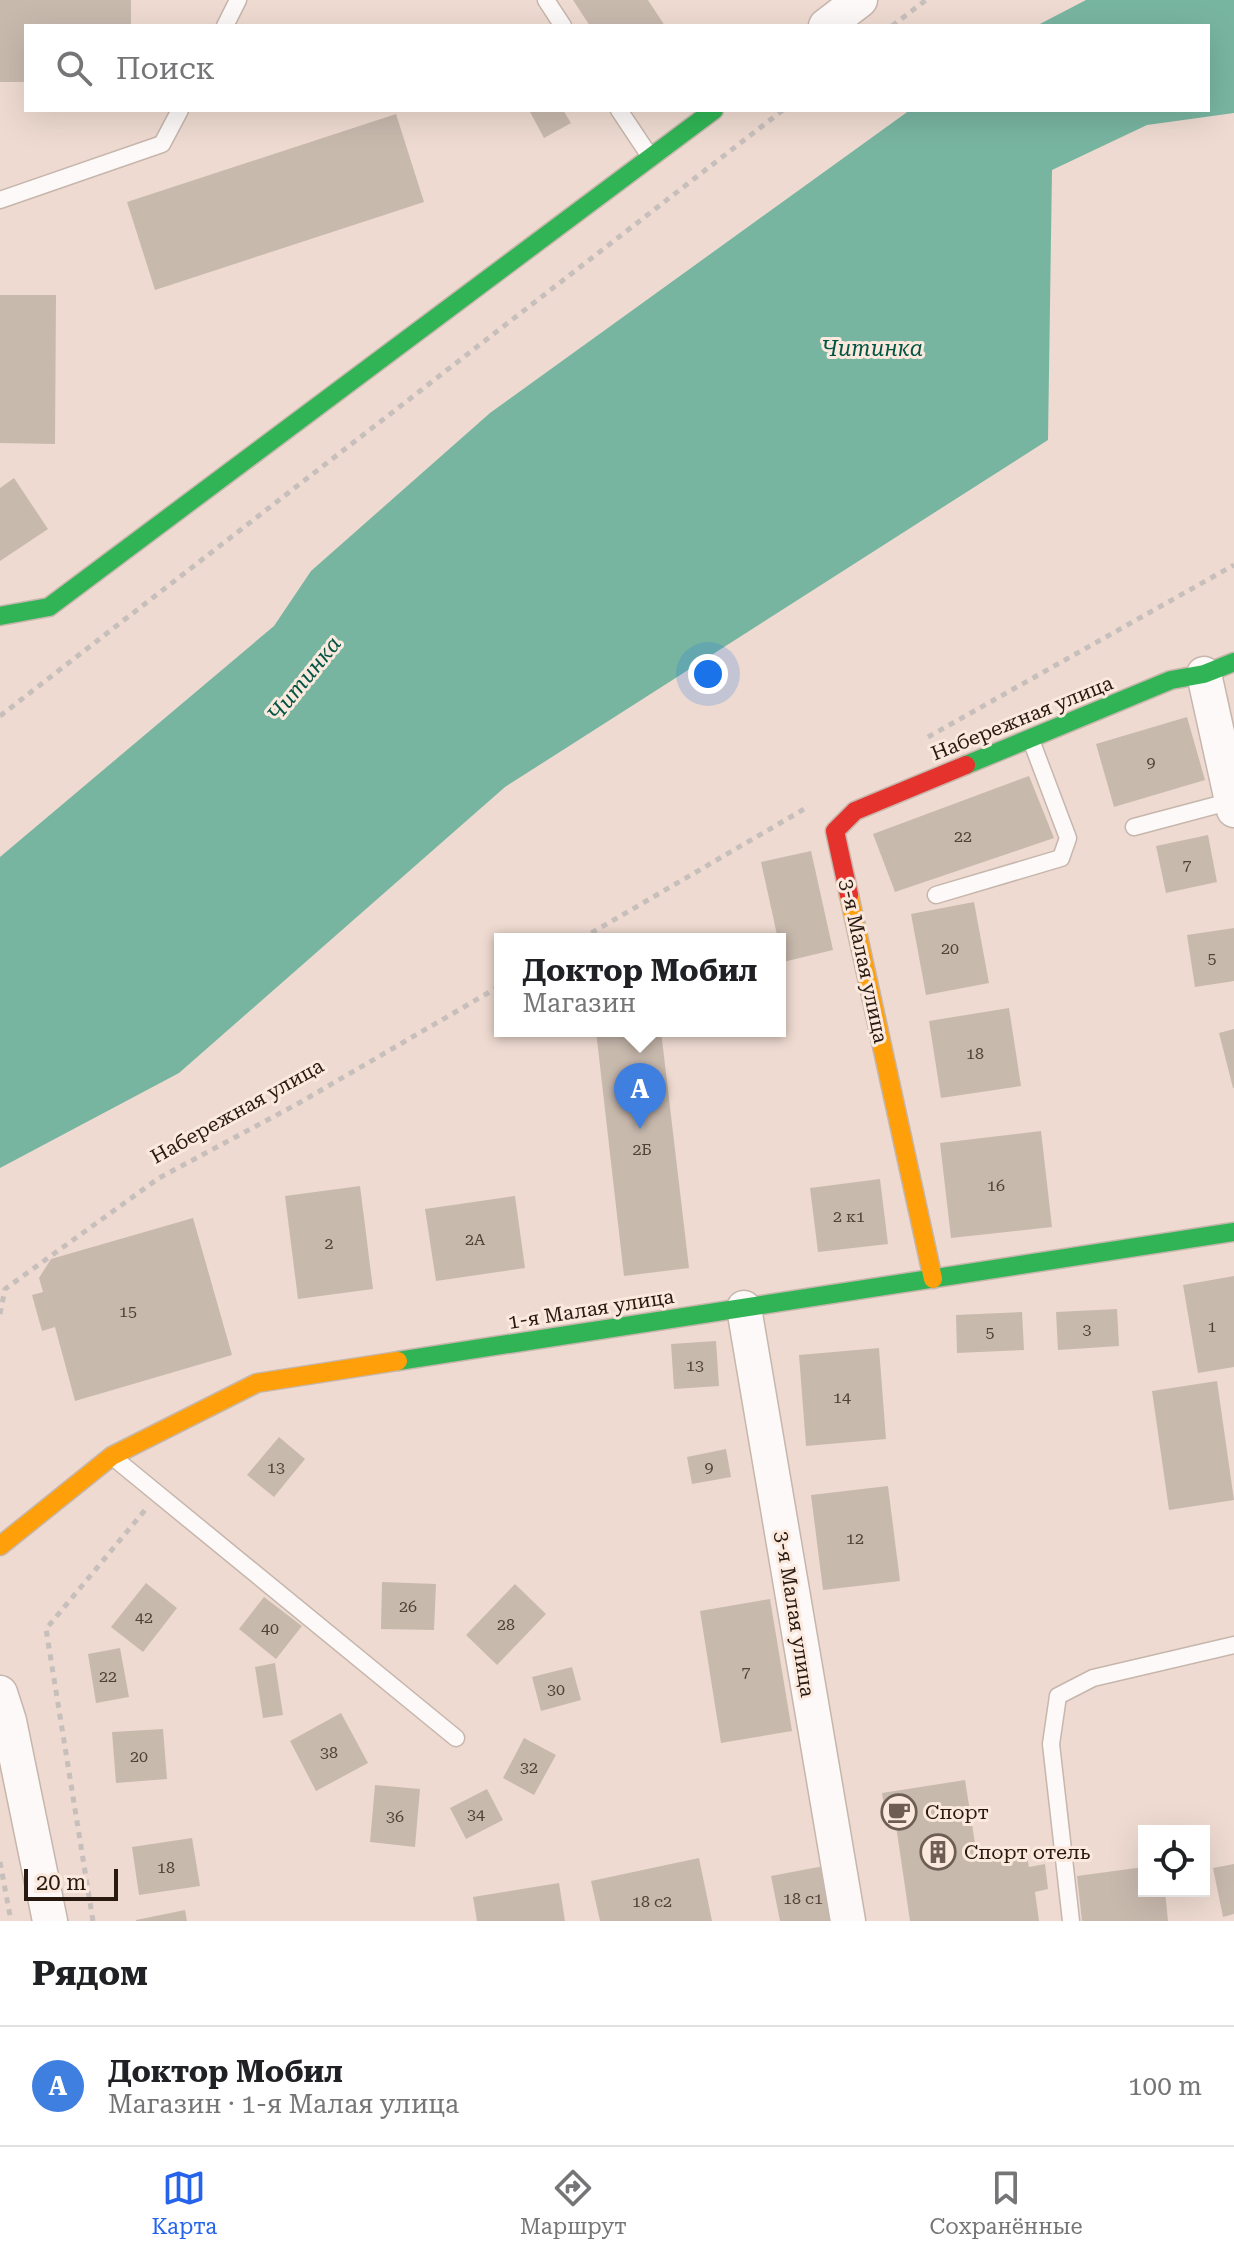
<!DOCTYPE html>
<html lang="ru">
<head>
<meta charset="utf-8">
<style>
  body { margin:0; font-family:"Roboto Serif",serif; background:#f6f6f6; color:#202124 }
  .controls { position:absolute; right:24px; bottom:24px; display:grid; overflow:hidden; border-radius:0px; box-shadow:0 8px 32px #0002 }
  .controls button { width:72px; height:72px; display:grid; place-items:center; padding:0; border:0; border-bottom:2px solid #e0e0e0; background:#fff; color:#202124; font:40px sans-serif }
  .scale { position:absolute; left:24px; bottom:20px; width:94px; box-sizing:border-box; padding-left:8px; border:4px solid #291a10; border-top:0; font-size:22px; line-height:28px; white-space:nowrap; color:#291a10; -webkit-text-stroke:6px #fbe9de; paint-order:stroke }
  .you { position:absolute; left:708px; top:674px; width:28px; height:28px; margin:-20px; border:6px solid #fff; border-radius:50%; background:#1a73e8; box-shadow:0 0 0 12px #1a73e833 }
  .badge { display:grid; place-items:center; width:52px; height:52px; border-radius:50%; background:#2563eb; color:#fff; font-size:26px; font-weight:700 }
  .pin { position:absolute; translate:-50% -66px; filter:drop-shadow(0 2px 4px #0008) }
  .pin::after { content:''; position:absolute; top:42px; width:28px; height:24px; background:inherit; clip-path:polygon(0 0,100% 0,50% 100%) }
  .popup { position:absolute; left:494px; top:933px; width:292px; height:104px; box-sizing:border-box; display:grid; place-content:center; border-radius:0px; background:#fff; filter:drop-shadow(0 2px 6px #0005); font-size:26px; white-space:nowrap; color:#757577 }
  .popup b { font-size:30px; color:#202124 }
  .popup::after { content:''; position:absolute; left:50%; top:100%; margin-left:-16px; border:16px solid transparent; border-top-color:#fff }
  .list { margin:0; padding:0; list-style:none }
  h2 { display:flex; justify-content:space-between; align-items:center; height:104px; margin:0; padding:0 32px; font-size:34px }
  h2 small { font-size:26px; font-weight:400; color:#757577 }
  .list li { display:grid; grid-template-columns:52px 1fr auto; gap:24px; align-items:center; box-sizing:border-box; height:120px; padding:0 32px; border-top:2px solid #e0e0e0 }
  .list b { display:block; font-size:30px; white-space:nowrap }
  .list p { margin:0; font-size:26px; white-space:nowrap; color:#757577 }
  .list em { font-size:26px; font-style:normal; color:#757577 }
  .icon { flex:none; width:44px; height:44px; fill:none; stroke:currentColor; stroke-width:2; stroke-linecap:round; stroke-linejoin:round }
  .map { position:relative; flex:none; width:1234px; height:1921px; overflow:hidden }
  .search { position:absolute; background:#fff; box-shadow:0 8px 32px #0002; left:24px; right:24px; top:24px; height:88px; display:flex; align-items:center; gap:20px; box-sizing:border-box; padding:0 28px; border-radius:0px; color:#757577; font-size:30px }
  .sheet { height:224px; background:#fff }
  nav { display:flex; justify-content:space-around; align-items:center; box-sizing:border-box; height:112px; border-top:2px solid #e0e0e0; background:#fff; font-size:22px; color:#757577 }
  nav a { display:grid; justify-items:center; gap:4px }
  nav .on { color:#2563eb }
  .map>svg:first-child { display:block }
  .water { fill:#78b5a0 }
  .building { fill:#c8b9ad }
  .lines { fill:none; stroke-linecap:round; stroke-linejoin:round }
  .lane-casing { stroke:#c6b6ac; stroke-width:19 }
  .street-casing { stroke:#c6b6ac; stroke-width:37 }
  .fast-casing { stroke:#c6b6ac; stroke-width:21 }
  .slow-casing { stroke:#c6b6ac; stroke-width:21 }
  .jam-casing { stroke:#c6b6ac; stroke-width:21 }
  .path { stroke:#c7bfbb; stroke-width:5; stroke-dasharray:6 6; stroke-linecap:butt }
  .lane { stroke:#fcf9f8; stroke-width:16 }
  .street { stroke:#fcf9f8; stroke-width:34 }
  .fast { stroke:#30b455; stroke-width:18 }
  .slow { stroke:#ff9f0a; stroke-width:18 }
  .jam { stroke:#e5322d; stroke-width:18 }
  .labels { text-anchor:middle; dominant-baseline:central; stroke-width:6; stroke-linejoin:round; paint-order:stroke }
  .number-label { font-size:16px; fill:#514237 }
  .street-label { font-size:20px; fill:#291a10; stroke:#fbe9de }
  .poi-label { font-size:20px; fill:#291a10; stroke:#fbe9de; text-anchor:start }
  .water-label { font-size:22px; font-style:italic; fill:#015544; stroke:#fbe9de }
</style>
</head>
<body>
<div class="map">
<svg width="1234" height="1921" viewBox="0 0 1234 1921">
  <rect width="100%" height="100%" fill="#eedad0"/>
  <polygon class="water" points="1086,0 1234,0 1234,113 1147,125 1052,170 1048,440 505,787 179,1073 0,1168 0,857 274,626 311,571 490,413 910,110 1208,110 1208,26 1036,26"/>
  <g class="building">
    <polygon points="0,0 131,0 131,26 26,26 26,82 0,82"/>
    <polygon points="573,0 648,0 665,26 590,26"/>
    <polygon points="529,110 563,110 571,123 544,138"/>
    <polygon points="396,114 424,202 155,290 127,202"/>
    <polygon points="0,295 56,295 55,444 0,443"/>
    <polygon points="14,478 48,529 0,561 0,488"/>
    <polygon points="1187,717 1205,780 1114,807 1096,744"/>
    <polygon points="1029,776 1054,838 895,892 873,834"/>
    <polygon points="1208,835 1217,882 1166,893 1156,846"/>
    <polygon points="811,851 833,950 783,962 761,862"/>
    <polygon points="974,902 989,983 926,995 911,914"/>
    <polygon points="1234,928 1234,981 1195,987 1187,935"/>
    <polygon points="1009,1008 1021,1086 941,1098 929,1021"/>
    <polygon points="1234,1029 1234,1088 1233,1088 1219,1033"/>
    <polygon points="596,1031 661,1031 689,1268 624,1276"/>
    <polygon points="1041,1131 1052,1227 951,1238 940,1143"/>
    <polygon points="880,1179 888,1244 818,1252 810,1188"/>
    <polygon points="360,1186 373,1289 298,1299 285,1196"/>
    <polygon points="515,1196 525,1268 436,1281 425,1209"/>
    <polygon points="193,1218 232,1355 75,1401 55,1327 42,1331 32,1295 43,1292 39,1278 51,1259"/>
    <polygon points="1234,1276 1234,1367 1198,1373 1183,1285"/>
    <polygon points="1117,1309 1119,1346 1058,1350 1056,1312"/>
    <polygon points="1022,1312 1024,1350 957,1353 956,1315"/>
    <polygon points="716,1341 719,1386 674,1389 671,1344"/>
    <polygon points="879,1348 886,1439 806,1446 799,1355"/>
    <polygon points="1217,1381 1234,1500 1169,1510 1152,1391"/>
    <polygon points="279,1437 305,1459 274,1497 247,1475"/>
    <polygon points="726,1449 731,1477 692,1484 687,1457"/>
    <polygon points="888,1486 900,1581 823,1590 811,1495"/>
    <polygon points="382,1582 436,1584 434,1630 381,1629"/>
    <polygon points="146,1583 177,1608 143,1652 111,1627"/>
    <polygon points="515,1584 546,1614 497,1665 466,1635"/>
    <polygon points="264,1597 302,1626 276,1659 239,1629"/>
    <polygon points="770,1599 792,1731 721,1743 700,1611"/>
    <polygon points="120,1648 129,1697 96,1703 88,1654"/>
    <polygon points="275,1663 283,1715 263,1718 255,1667"/>
    <polygon points="572,1667 581,1700 541,1711 532,1677"/>
    <polygon points="341,1713 368,1763 316,1791 290,1741"/>
    <polygon points="163,1729 167,1779 116,1783 112,1732"/>
    <polygon points="524,1738 556,1755 534,1795 503,1778"/>
    <polygon points="965,1780 977,1856 1026,1849 1029,1867 1045,1864 1048,1889 1035,1892 1039,1921 910,1921 894,1812 885,1813 882,1793"/>
    <polygon points="375,1785 420,1789 415,1847 370,1842"/>
    <polygon points="487,1789 503,1820 466,1839 450,1808"/>
    <polygon points="192,1838 200,1886 139,1895 132,1847"/>
    <polygon points="699,1858 712,1921 600,1921 591,1881"/>
    <polygon points="1234,1864 1234,1914 1223,1917 1213,1868"/>
    <polygon points="824,1866 834,1921 780,1921 771,1876"/>
    <polygon points="1144,1867 1144,1891 1165,1891 1168,1921 1082,1921 1077,1876"/>
    <polygon points="559,1883 565,1921 477,1921 473,1897"/>
    <polygon points="185,1910 187,1921 136,1921 136,1920"/>
  </g>
  <g class="lines">
    <defs>
      <g id="lane">
        <polyline points="546,0 563,26"/>
        <polyline points="225,26 238,0"/>
        <polyline points="619,110 649,155"/>
        <polyline points="0,200 162,144 180,110"/>
        <polyline points="1134,827 1232,801"/>
        <polyline points="936,895 1061,858 1068,838 1031,740"/>
        <polyline points="114,1458 456,1738"/>
        <polyline points="1071,1921 1051,1744 1058,1696 1093,1678 1234,1645"/>
      </g>
      <g id="street">
        <polyline points="826,26 860,0"/>
        <polyline points="1204,674 1234,810"/>
        <polyline points="744,1308 848,1921"/>
        <polyline points="0,1693 9,1721 50,1921"/>
      </g>
      <g id="fast">
        <polyline points="0,616 49,607 714,110"/>
        <polyline points="966,765 1171,680 1204,674 1234,662"/>
        <polyline points="398,1361 1234,1232"/>
      </g>
      <g id="slow">
        <polyline points="849,895 933,1279"/>
        <polyline points="0,1546 112,1456 257,1383 398,1361"/>
      </g>
      <polyline id="jam" points="849,895 835,831 855,811 966,765"/>
    </defs>
    <use href="#lane" class="lane-casing"/>
    <use href="#street" class="street-casing"/>
    <use href="#fast" class="fast-casing"/>
    <use href="#slow" class="slow-casing"/>
    <use href="#jam" class="jam-casing"/>
    <g class="path">
      <polyline points="892,26 926,0"/>
      <polyline points="0,716 783,110"/>
      <polyline points="928,737 1234,565"/>
      <polyline points="581,939 806,808"/>
      <polyline points="0,1314 5,1289 159,1178 299,1103 500,986"/>
      <polyline points="0,1862 11,1921"/>
      <polyline points="93,1921 46,1629 145,1510"/>
    </g>
    <use href="#lane" class="lane"/>
    <use href="#street" class="street"/>
    <use href="#fast" class="fast"/>
    <use href="#slow" class="slow"/>
    <use href="#jam" class="jam"/>
  </g>
  <defs>
    <symbol id="cafe-ring" viewBox="-11 -11 22 22"><circle r="9.5" fill="#fbe9de" stroke="#6e5d53" stroke-width="1.5"/><path d="M-5.5-4.5H6V0H3Q3 3.5 0 3.5H-2.5Q-5.5 3.5-5.5 0ZM3-3.2v2h1.7v-2ZM-6 4.5H4V6H-6Z" fill="#6e5d53"/></symbol>
    <symbol id="building-ring" viewBox="-11 -11 22 22"><circle r="9.5" fill="#fbe9de" stroke="#6e5d53" stroke-width="1.5"/><path d="M-4-6H4V6H1V3H-1V6H-4ZM-2.5-4.3h1.7v1.8h-1.7ZM.8-4.3h1.7v1.8H.8ZM-2.5-1h1.7V.8h-1.7ZM.8-1h1.7V.8H.8Z" fill="#6e5d53"/></symbol>
  </defs>
  <g fill-rule="evenodd">
    <use href="#cafe-ring" x="879" y="1792" width="40" height="40"/>
    <use href="#building-ring" x="918" y="1832" width="40" height="40"/>
  </g>
  <g class="labels">
    <g class="number-label">
      <text x="1151" y="762">9</text>
      <text x="963" y="836">22</text>
      <text x="1187" y="864">7</text>
      <text x="950" y="948">20</text>
      <text x="1212" y="958">5</text>
      <text x="975" y="1053">18</text>
      <text x="642" y="1149">2Б</text>
      <text x="996" y="1185">16</text>
      <text x="849" y="1216">2 к1</text>
      <text x="475" y="1239">2А</text>
      <text x="329" y="1243">2</text>
      <text x="128" y="1311">15</text>
      <text x="1212" y="1326">1</text>
      <text x="1087" y="1329">3</text>
      <text x="990" y="1332">5</text>
      <text x="695" y="1365">13</text>
      <text x="842" y="1397">14</text>
      <text x="276" y="1467">13</text>
      <text x="709" y="1467">9</text>
      <text x="855" y="1538">12</text>
      <text x="408" y="1606">26</text>
      <text x="144" y="1617">42</text>
      <text x="506" y="1624">28</text>
      <text x="270" y="1628">40</text>
      <text x="746" y="1671">7</text>
      <text x="108" y="1676">22</text>
      <text x="556" y="1689">30</text>
      <text x="329" y="1752">38</text>
      <text x="139" y="1756">20</text>
      <text x="529" y="1767">32</text>
      <text x="476" y="1814">34</text>
      <text x="395" y="1816">36</text>
      <text x="166" y="1867">18</text>
      <text x="803" y="1898">18 с1</text>
      <text x="652" y="1901">18 с2</text>
    </g>
    <g class="street-label">
      <text transform="translate(1022 718) rotate(-22)">Набережная улица</text>
      <text transform="translate(864 961) rotate(78)">3-я Малая улица</text>
      <text transform="translate(237 1111) rotate(-29)">Набережная улица</text>
      <text transform="translate(591 1309) rotate(-9)">1-я Малая улица</text>
      <text transform="translate(795 1614) rotate(81)">3-я Малая улица</text>
    </g>
    <g class="poi-label">
      <text x="925" y="1812">Спорт</text>
      <text x="964" y="1852">Спорт отель</text>
    </g>
    <g class="water-label">
      <text x="872" y="348">Читинка</text>
      <text transform="translate(304 679) rotate(-51)">Читинка</text>
    </g>
  </g>
</svg>
<div class="controls">
<button><svg class="icon" aria-label="locate" viewBox="0 0 24 24"><circle cx="12" cy="12" r="6"/><path d="M12 2v4M12 18v4M2 12h4M18 12h4"/></svg></button>
</div>
<div class="scale">20 m</div>
<div class="you"></div>
<div class="pin badge" style="left:640px;top:1129px;background:#3f7fe0">A</div>
<div class="popup"><b>Доктор Мобил</b>Магазин</div>
<div class="search"><svg class="icon" aria-label="search" viewBox="0 0 24 24"><circle cx="10" cy="10" r="6"/><path d="M15 15l6 6"/></svg>Поиск</div>
</div>
<section class="sheet">
<h2>Рядом<small></small></h2>
<ul class="list">
<li><span class="badge" style="background:#3f7fe0">A</span><div><b>Доктор Мобил</b><p>Магазин · 1-я Малая улица</p></div><em>100 m</em></li>
</ul>
</section>
<nav>
<a class="on"><svg class="icon" aria-label="map" viewBox="0 0 24 24"><path d="M3 6l6-2 6 2 6-2v14l-6 2-6-2-6 2zM9 4v14M15 6v14"/></svg>Карта</a>
<a><svg class="icon" aria-label="directions" viewBox="0 0 24 24"><path d="M12 3l9 9-9 9-9-9zM9 14v-3h6M13 9l2 2-2 2"/></svg>Маршрут</a>
<a><svg class="icon" aria-label="saved" viewBox="0 0 24 24"><path d="M7 4h10v16l-5-4-5 4z"/></svg>Сохранённые</a>
</nav>
</body>
</html>
